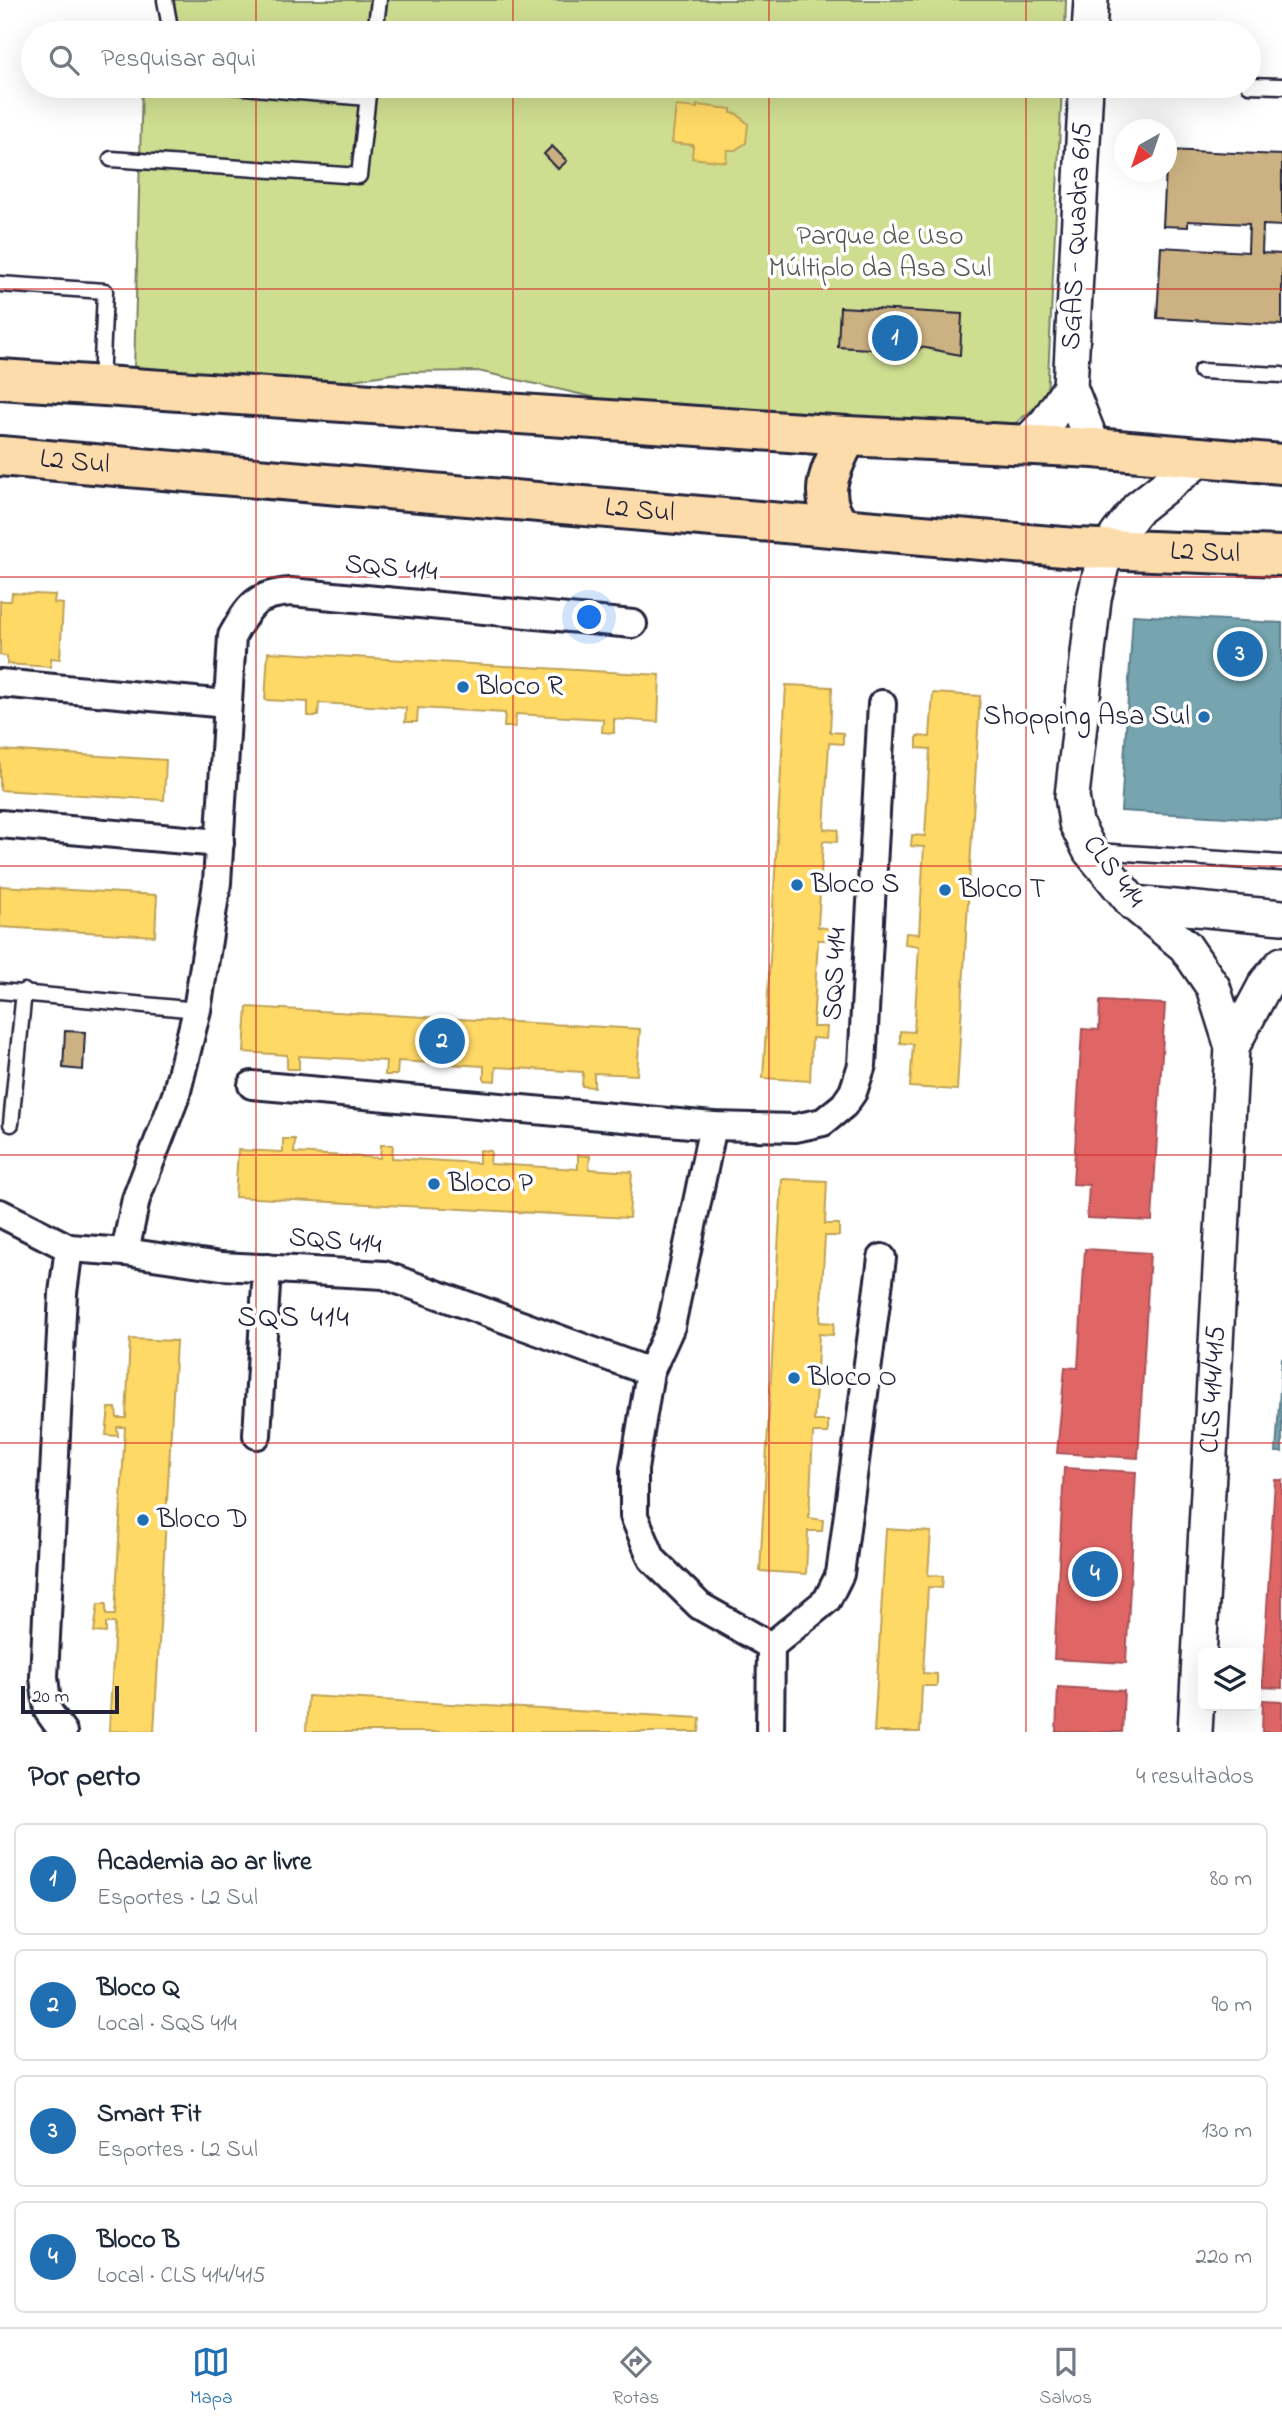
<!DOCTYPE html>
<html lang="pt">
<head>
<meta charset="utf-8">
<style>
  body { margin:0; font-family:"Indie Flower",sans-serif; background:#f2f2f3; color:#1f2937 }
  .controls { position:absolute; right:21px; bottom:21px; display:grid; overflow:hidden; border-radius:10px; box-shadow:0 7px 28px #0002 }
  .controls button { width:63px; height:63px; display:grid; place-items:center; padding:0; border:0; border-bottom:2px solid #e0e1e3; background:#fff; color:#1f2937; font:35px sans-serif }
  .compass { position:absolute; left:1114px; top:119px; width:63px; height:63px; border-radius:50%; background:#fff; box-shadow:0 7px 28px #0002; rotate:220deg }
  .scale { position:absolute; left:21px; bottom:18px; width:98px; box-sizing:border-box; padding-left:7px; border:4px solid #22223b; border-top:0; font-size:19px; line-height:24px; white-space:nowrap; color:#22223b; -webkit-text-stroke:5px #fff; paint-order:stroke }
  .you { position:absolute; left:590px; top:618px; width:24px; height:24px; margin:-18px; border:5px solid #fff; border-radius:50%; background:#1a73e8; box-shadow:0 0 0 10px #1a73e833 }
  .badge { display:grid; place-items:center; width:46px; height:46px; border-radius:50%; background:#1f6fb2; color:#fff; font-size:23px; font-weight:700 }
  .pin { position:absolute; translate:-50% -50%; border:4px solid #fff; box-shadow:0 2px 7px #0006 }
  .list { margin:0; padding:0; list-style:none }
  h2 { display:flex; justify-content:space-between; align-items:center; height:91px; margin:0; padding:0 28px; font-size:30px }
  h2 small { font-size:23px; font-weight:400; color:#747a83 }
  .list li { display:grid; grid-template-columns:46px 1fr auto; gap:21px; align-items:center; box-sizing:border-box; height:112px; margin:0 14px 14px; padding:0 14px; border:2px solid #e0e1e3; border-radius:10px }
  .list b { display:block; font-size:26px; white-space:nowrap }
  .list p { margin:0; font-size:23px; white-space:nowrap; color:#747a83 }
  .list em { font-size:23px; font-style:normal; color:#747a83 }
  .icon { flex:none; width:38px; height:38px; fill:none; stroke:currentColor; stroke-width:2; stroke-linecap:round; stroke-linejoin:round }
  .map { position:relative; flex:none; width:1282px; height:1732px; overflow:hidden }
  .search { position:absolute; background:#fff; box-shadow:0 7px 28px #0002; left:21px; right:21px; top:21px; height:77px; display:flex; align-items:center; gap:18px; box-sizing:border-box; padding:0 24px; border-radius:38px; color:#747a83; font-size:26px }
  .sheet { height:595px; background:#fff }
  nav { display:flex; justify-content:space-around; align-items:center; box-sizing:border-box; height:98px; border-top:2px solid #e0e1e3; background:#fff; font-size:19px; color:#747a83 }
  nav a { display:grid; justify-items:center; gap:4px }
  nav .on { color:#1f6fb2 }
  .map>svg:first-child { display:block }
  .green { fill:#cfdd90; stroke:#788066; stroke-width:2 }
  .homes { fill:#ffd966; stroke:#bda259; stroke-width:2 }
  .shops { fill:#e06666; stroke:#a75259; stroke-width:2 }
  .public { fill:#76a5af; stroke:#5d7e8c; stroke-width:2 }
  .building { fill:#ccb282; stroke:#22223b; stroke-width:2 }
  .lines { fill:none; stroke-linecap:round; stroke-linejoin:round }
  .service-casing { stroke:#22223b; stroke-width:19 }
  .minor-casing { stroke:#22223b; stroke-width:32 }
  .tertiary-casing { stroke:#22223b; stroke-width:38 }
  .primary-casing { stroke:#22223b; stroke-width:44 }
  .service { stroke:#fff; stroke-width:14 }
  .minor { stroke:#fff; stroke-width:26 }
  .tertiary { stroke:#fff; stroke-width:33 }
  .primary { stroke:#fddcac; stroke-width:38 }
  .grid { fill:none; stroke:#d62828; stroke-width:2; stroke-opacity:0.55 }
  .poi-dot { fill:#1f6fb2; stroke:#fff; stroke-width:2.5 }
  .labels { text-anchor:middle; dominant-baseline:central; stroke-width:7; stroke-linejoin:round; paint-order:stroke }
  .street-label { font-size:28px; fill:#22223b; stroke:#fff }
  .park-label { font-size:28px; fill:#565a54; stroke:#fff }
  .poi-label { font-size:28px; fill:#22223b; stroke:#fff; text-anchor:start }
  .neighbourhood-label { font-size:30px; letter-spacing:2px; fill:#22223b; stroke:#fff }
</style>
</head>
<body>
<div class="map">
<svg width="1282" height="1732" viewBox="0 0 1282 1732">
  <rect width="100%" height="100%" fill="#fff"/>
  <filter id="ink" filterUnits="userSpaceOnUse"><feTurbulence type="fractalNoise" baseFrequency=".0143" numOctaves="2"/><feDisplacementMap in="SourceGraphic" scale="14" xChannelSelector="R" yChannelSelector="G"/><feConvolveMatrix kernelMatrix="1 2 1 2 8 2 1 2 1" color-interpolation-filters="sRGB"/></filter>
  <g filter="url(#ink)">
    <g class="green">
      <polygon points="168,0 1066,0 1065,33 167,33"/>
      <polygon points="142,86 1062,86 1047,398 1008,429 619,403 478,371 404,372 334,383 134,370"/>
    </g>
    <g class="homes">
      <polygon points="697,105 731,109 731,113 737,114 748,124 746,143 735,150 727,150 726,162 692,158 693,145 672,143 676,106 697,108"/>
      <polygon points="12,593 55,595 54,603 63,604 60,659 51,658 51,667 7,664 7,656 0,655 0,601 11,601"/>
      <polygon points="268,652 660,675 658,722 614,719 614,733 602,732 603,719 516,714 515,727 504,727 505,713 418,708 417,722 405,722 406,708 319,703 318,716 308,716 308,702 265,700"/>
      <polygon points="786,685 832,687 830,732 843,733 843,744 829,743 824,829 838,830 837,842 823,841 818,927 832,929 831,940 818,940 813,1027 827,1027 826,1039 812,1038 810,1081 763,1078"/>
      <polygon points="933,693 980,696 957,1090 910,1087 913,1044 900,1043 900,1031 914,1032 919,946 905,944 906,933 919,934 924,847 911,846 912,835 925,836 930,749 917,748 917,736 930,737"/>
      <polygon points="0,750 166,760 164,800 0,790"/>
      <polygon points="0,886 157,895 155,936 0,927"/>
      <polygon points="247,1007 640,1029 637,1075 594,1073 594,1087 582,1086 583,1072 496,1067 495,1081 484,1080 484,1066 398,1061 397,1075 385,1075 386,1061 299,1056 299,1069 287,1069 287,1055 244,1052"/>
      <polygon points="283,1139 295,1139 294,1153 380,1158 381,1145 393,1145 392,1158 479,1163 479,1150 491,1151 490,1164 578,1169 578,1155 590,1156 589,1169 632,1172 629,1218 235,1197 238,1150 283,1152"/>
      <polygon points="782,1179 827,1181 825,1224 839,1224 839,1236 825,1236 820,1322 834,1323 833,1335 819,1334 814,1421 828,1421 828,1433 813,1433 809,1518 823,1520 822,1531 808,1531 806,1574 760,1571"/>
      <polygon points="130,1339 176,1341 154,1732 109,1731 115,1623 106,1623 106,1633 94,1632 98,1604 106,1604 106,1615 115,1615 125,1427 117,1427 118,1436 106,1435 109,1408 116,1408 117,1418 126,1418"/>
      <polygon points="886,1529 931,1532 928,1575 943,1576 942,1588 928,1587 923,1673 937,1674 937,1686 922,1686 920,1732 874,1732"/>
      <polygon points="308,1696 700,1718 699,1732 306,1732"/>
    </g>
    <g class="shops">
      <polygon points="1100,1001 1165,1004 1152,1221 1087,1218 1089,1185 1073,1184 1082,1029 1099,1030"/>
      <polygon points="1085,1249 1150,1253 1138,1458 1057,1453 1065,1367 1078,1368"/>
      <polygon points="1064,1468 1136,1472 1126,1663 1054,1659"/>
      <polygon points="1275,1480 1282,1480 1282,1688 1262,1687"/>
      <polygon points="1058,1687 1124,1691 1122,1732 1056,1732"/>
      <polygon points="1263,1700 1282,1701 1282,1732 1262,1732"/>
    </g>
    <g class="public">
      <polygon points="1133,615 1282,623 1282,820 1121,811"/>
      <polygon points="1282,1358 1282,1452 1276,1452"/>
    </g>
    <g class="building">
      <polygon points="552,146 567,161 558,169 544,154"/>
      <polygon points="1167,150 1282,155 1282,226 1263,225 1262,253 1282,254 1282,325 1157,318 1161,247 1248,252 1249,224 1188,221 1188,227 1163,226"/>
      <polygon points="840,307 962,314 960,355 921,347 917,352 838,347"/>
      <polygon points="65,1031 85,1032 83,1070 63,1068"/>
    </g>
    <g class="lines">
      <defs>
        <g id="service">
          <polyline points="165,0 171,33"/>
          <polyline points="375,33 379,0"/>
          <polyline points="1249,85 1282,86"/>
          <polyline points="233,86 367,98"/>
          <polyline points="111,159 359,176 369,86"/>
          <polyline points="0,284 105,291 101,384"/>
          <polyline points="1201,371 1282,375"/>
          <polyline points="1095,851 1282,863"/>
          <polyline points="0,991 197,1010"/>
          <polyline points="11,1124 24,991"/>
        </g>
        <g id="minor">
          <polyline points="0,683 227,704"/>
          <polyline points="0,824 220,843"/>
          <polyline points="252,1085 713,1126 795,1128 823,1122 844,1105 853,1092 862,1065 882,704"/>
          <polyline points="713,1126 671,1326 650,1372 634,1469 634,1516 652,1559 700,1606 771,1646 770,1732"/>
          <polyline points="0,1213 69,1248 125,1252 221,1266 384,1275 650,1372"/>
          <path d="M125 1252 136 1199 176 1095 197 1010 217 883 232 636C249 606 255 594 291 592L633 624"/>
          <polyline points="257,1435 267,1268"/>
          <polyline points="771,1646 827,1600 840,1574 882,1258"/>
          <polyline points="63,1732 48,1711 44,1677 63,1293 69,1248"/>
        </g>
        <g id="tertiary">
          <polyline points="1089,33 1091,0"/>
          <polyline points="1086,86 1070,387 1094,448"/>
          <polyline points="1025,445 1047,422 1070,387"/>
          <polyline points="1133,903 1282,917"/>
          <polyline points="1232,1047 1266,983 1282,964"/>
          <path id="s1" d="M1195 1732 1232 1047 1213 987 1185 946 1133 903 1090 851 1076 823 1072 796 1094 599 1102 565 1117 535 1138 508 1200 459"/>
        </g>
        <g id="primary">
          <polyline points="0,379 847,436 1094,448 1282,464"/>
          <path id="s2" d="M0 456 1075 548 1282 556"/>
          <path d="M840 527C815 493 831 470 847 436"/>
        </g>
      </defs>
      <use href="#service" class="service-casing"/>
      <use href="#minor" class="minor-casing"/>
      <use href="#tertiary" class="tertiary-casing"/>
      <use href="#primary" class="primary-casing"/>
      <use href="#service" class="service"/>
      <use href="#minor" class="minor"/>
      <use href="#tertiary" class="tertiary"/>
      <use href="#primary" class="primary"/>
    </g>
  </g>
  <path class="grid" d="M256 0V33M513 0V33M769 0V33M1026 0V33M256 86V1732M513 86V1732M769 86V1732M1026 86V1732M0 289H1282M0 577H1282M0 866H1282M0 1155H1282M0 1443H1282"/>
  <g class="poi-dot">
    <circle cx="463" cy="687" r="7"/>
    <circle cx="1204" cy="717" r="7"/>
    <circle cx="797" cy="885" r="7"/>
    <circle cx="945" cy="890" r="7"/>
    <circle cx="434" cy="1184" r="7"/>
    <circle cx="794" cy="1378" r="7"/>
    <circle cx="143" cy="1520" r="7"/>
  </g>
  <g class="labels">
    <g class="street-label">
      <text transform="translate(1078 236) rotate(-87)">SGAS - Quadra 615</text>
      <text stroke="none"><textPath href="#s2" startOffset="75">L2 Sul</textPath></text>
      <text stroke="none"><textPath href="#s2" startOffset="642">L2 Sul</textPath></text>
      <text stroke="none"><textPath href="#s2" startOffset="1209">L2 Sul</textPath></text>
      <text transform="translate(391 569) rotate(5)">SQS 414</text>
      <text transform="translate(1113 872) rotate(52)">CLS 414</text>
      <text transform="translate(836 974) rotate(-87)">SQS 414</text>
      <text transform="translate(335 1242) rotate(5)">SQS 414</text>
      <text stroke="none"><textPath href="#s1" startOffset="343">CLS 414/415</textPath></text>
    </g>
    <g class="park-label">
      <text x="880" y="237">Parque de Uso<tspan x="880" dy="32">Múltiplo da Asa Sul</tspan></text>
    </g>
    <g class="poi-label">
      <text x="477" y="687">Bloco R</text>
      <text x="1190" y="717" text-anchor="end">Shopping Asa Sul</text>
      <text x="811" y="885">Bloco S</text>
      <text x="959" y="890">Bloco T</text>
      <text x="448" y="1184">Bloco P</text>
      <text x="808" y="1378">Bloco O</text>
      <text x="157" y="1520">Bloco D</text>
    </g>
    <g class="neighbourhood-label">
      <text x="294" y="1319">SQS 414</text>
    </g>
  </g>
</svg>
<div class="controls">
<button><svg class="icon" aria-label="layers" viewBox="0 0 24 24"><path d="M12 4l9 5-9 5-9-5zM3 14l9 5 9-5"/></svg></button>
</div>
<svg class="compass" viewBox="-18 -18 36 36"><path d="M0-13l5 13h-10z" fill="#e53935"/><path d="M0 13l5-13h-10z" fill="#747a83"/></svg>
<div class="scale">20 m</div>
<div class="you"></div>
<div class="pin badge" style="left:895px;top:338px">1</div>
<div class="pin badge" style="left:442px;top:1041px">2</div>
<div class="pin badge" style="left:1240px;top:654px">3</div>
<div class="pin badge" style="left:1095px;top:1574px">4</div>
<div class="search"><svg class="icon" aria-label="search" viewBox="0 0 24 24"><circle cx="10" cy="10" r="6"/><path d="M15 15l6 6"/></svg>Pesquisar aqui</div>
</div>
<section class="sheet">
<h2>Por perto<small>4 resultados</small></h2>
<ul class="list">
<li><span class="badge">1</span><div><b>Academia ao ar livre</b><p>Esportes · L2 Sul</p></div><em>80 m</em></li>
<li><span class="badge">2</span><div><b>Bloco Q</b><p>Local · SQS 414</p></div><em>90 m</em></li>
<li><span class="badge">3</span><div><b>Smart Fit</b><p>Esportes · L2 Sul</p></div><em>130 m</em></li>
<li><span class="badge">4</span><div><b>Bloco B</b><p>Local · CLS 414/415</p></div><em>220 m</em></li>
</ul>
</section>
<nav>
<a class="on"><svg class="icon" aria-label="map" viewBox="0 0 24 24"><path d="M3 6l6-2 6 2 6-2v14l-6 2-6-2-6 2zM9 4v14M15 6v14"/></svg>Mapa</a>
<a><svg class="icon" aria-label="directions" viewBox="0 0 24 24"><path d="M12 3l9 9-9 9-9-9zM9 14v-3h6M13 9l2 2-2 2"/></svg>Rotas</a>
<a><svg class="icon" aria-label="saved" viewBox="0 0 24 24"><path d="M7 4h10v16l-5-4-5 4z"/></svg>Salvos</a>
</nav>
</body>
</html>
